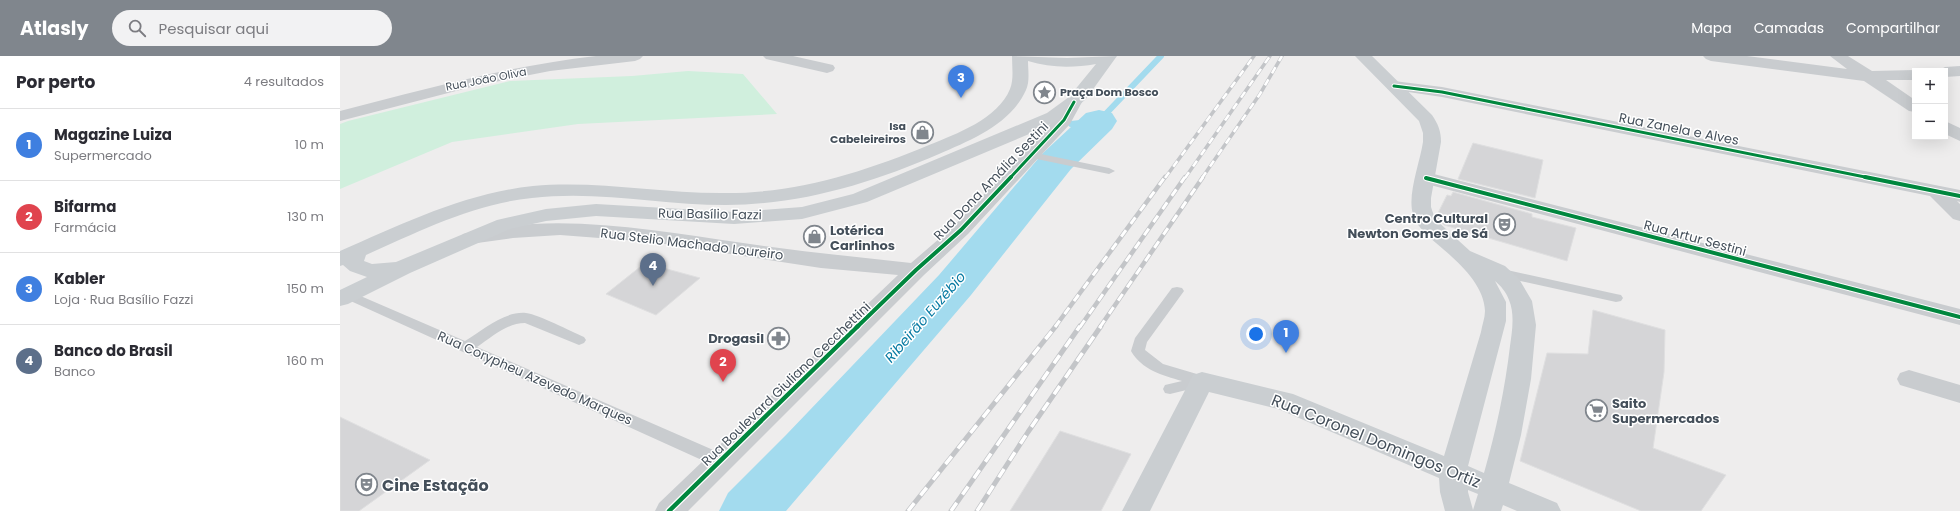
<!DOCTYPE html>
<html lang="pt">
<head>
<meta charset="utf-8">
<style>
  body { margin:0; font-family:Poppins,sans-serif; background:#f2f2f3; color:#2b2b33 }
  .controls { position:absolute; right:12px; top:12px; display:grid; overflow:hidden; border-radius:0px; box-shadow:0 4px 16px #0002 }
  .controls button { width:36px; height:36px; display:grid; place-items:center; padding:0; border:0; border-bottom:1px solid #e1e1e2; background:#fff; color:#2b2b33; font:20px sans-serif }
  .you { position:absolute; left:916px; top:278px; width:14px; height:14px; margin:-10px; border:3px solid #fff; border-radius:50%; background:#1a73e8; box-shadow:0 0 0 6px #1a73e833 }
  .badge { display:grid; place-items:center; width:26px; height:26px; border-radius:50%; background:#80868d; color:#fff; font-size:13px; font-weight:700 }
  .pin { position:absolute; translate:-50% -33px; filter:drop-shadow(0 1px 2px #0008) }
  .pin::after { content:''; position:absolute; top:21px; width:14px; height:12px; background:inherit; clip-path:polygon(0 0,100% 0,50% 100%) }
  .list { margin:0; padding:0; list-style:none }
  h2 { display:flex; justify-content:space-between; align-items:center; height:52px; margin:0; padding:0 16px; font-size:17px }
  h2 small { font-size:13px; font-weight:400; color:#7c7c81 }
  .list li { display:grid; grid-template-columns:26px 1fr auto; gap:12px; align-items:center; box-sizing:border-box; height:72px; padding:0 16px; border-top:1px solid #e1e1e2 }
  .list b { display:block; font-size:15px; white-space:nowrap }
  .list p { margin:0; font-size:13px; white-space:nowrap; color:#7c7c81 }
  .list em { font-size:13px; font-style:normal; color:#7c7c81 }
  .icon { flex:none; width:22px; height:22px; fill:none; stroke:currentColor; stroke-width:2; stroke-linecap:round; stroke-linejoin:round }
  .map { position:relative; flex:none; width:1620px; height:455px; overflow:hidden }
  header { display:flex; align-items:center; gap:24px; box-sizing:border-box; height:56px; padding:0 20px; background:#80868d; color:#fff }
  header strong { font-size:19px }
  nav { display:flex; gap:22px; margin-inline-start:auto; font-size:14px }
  .search { width:280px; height:36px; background:#f2f2f3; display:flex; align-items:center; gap:10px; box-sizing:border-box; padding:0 14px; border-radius:22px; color:#7c7c81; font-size:15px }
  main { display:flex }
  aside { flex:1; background:#fff }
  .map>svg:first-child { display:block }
  .green { fill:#d0efdd }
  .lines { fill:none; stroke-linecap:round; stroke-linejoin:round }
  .stream { stroke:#a3dbee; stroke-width:6 }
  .river { fill:#a3dbee; fill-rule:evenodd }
  .building { fill:#d5d5d7; stroke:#dfdfe0 }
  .service { fill:#c9cccf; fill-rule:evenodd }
  .minor { fill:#c9cccf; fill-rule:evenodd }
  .secondary { fill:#caced1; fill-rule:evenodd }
  .rail-far2-casing { stroke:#c3c5c8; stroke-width:3.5 }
  .rail-far1-casing { stroke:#c3c5c8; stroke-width:4.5 }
  .rail-casing { stroke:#c3c5c8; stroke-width:5 }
  .rail-far2 { stroke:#fff; stroke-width:2.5; stroke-dasharray:7; stroke-linecap:butt }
  .rail-far1 { stroke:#fff; stroke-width:3; stroke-dasharray:8; stroke-linecap:butt }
  .rail { stroke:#fff; stroke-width:3.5; stroke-dasharray:10; stroke-linecap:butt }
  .cycleway-far2-casing { stroke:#fff; stroke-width:5 }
  .cycleway-far1-casing { stroke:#fff; stroke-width:6 }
  .cycleway-casing { stroke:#fff; stroke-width:7 }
  .cycleway-far2 { stroke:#00873e; stroke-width:3 }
  .cycleway-far1 { stroke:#00873e; stroke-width:4 }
  .cycleway { stroke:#00873e; stroke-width:4.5 }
  .labels { text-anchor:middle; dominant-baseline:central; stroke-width:3; stroke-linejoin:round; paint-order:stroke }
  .far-street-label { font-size:11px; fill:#444f5a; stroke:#fff }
  .far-poi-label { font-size:11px; font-weight:bold; fill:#444f5a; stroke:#fff; text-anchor:start }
  .street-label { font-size:13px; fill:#444f5a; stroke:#fff }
  .poi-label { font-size:13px; font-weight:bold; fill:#444f5a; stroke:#fff; text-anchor:end }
  .water-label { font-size:14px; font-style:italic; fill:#087ba3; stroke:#fff }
  .near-street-label { font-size:16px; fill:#444f5a; stroke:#fff }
  .near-poi-label { font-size:16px; font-weight:bold; fill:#444f5a; stroke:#fff; text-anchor:start }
</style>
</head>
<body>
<header>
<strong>Atlasly</strong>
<div class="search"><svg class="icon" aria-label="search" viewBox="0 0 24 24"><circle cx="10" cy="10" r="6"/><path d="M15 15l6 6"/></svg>Pesquisar aqui</div>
<nav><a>Mapa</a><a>Camadas</a><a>Compartilhar</a></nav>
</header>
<main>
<aside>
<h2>Por perto<small>4 resultados</small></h2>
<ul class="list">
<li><span class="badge" style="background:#3f7fe0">1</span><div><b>Magazine Luiza</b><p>Supermercado</p></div><em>10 m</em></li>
<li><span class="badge" style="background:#e0444e">2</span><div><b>Bifarma</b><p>Farmácia</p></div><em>130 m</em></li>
<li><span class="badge" style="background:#3f7fe0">3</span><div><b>Kabler</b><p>Loja · Rua Basílio Fazzi</p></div><em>150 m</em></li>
<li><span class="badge" style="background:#5c6f8a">4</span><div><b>Banco do Brasil</b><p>Banco</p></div><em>160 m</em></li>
</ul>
</aside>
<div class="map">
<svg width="1620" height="455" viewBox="0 0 1620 455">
  <rect width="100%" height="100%" fill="#eeeded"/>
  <polygon class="green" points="348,15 403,18 437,58 238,68 112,86 0,133 0,68 8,65 170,25 292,20"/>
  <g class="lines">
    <polyline class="stream" points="731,68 759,65 821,0"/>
    <polygon class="river" points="759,54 772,57 777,65 772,73 731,113 631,239 446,455 379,455 388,437 446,379 599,219 703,97 746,57"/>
  </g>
  <g class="building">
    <polygon points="1133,87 1203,104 1195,142 1118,123"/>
    <polygon points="1113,136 1192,158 1192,161 1236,172 1227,205 1104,169 1096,161 1107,139 1111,140"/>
    <polygon points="305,207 360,222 316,259 266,238"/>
    <polygon points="1253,254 1325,274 1324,316 1313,392 1386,419 1361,455 1301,455 1180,405 1207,297 1248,298"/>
    <polygon points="0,361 90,404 19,455 0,455"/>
    <polygon points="720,375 791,398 761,455 670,455"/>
  </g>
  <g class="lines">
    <g class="service">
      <polygon points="691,96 769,112 775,115 769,118 687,101 686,99"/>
      <polygon points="1158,212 1276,238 1281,239 1283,242 1281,245 1276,246 1153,219 1152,216 1153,213"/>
      <path d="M837 231 842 232 844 235 807 286 805 294 823 308 867 321 869 325 867 329 830 338 825 337 823 333 825 329 842 325C822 319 802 314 791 295L795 282 832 232Z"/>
      <path d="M9 235 125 285C143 274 164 255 186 257 200 259 230 275 244 281L246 284 244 287 239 289 185 267C167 267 152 281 137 291L387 400 389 405 387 410 381 411 375 410 4 242 2 239 4 236Z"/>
    </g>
    <g class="minor">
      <path d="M256 0H303L300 3 295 5 210 15 139 29 0 65V55C85 33 168 10 256 0Z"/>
      <polygon points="423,0 453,0 493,9 495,12 493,15 487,17 426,3"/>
      <polygon points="1363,0 1407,0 1507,13 1490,0 1508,0 1532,15 1575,14 1578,15 1575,15 1575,24 1546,24 1575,44 1575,56 1569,55 1524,25 1371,5 1366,3"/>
      <polygon points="1620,10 1620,20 1605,21 1605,15 1598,15 1605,11"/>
      <polygon points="1054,25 1102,31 1620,134 1620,146 1617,145 1620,148 1620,165 1613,163 1590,140 1102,41 1048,33 1046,30 1048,27"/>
      <path d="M734 41 740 42 742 46 730 68 628 178 584 219 348 455H315L319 447 558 219 481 212 312 186 220 179 173 182 130 188 123 186 120 182 123 178C214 155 312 174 403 187 459 195 515 201 571 207L614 170 717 61 728 42Z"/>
      <polygon points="1605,65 1620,72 1620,85 1605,78"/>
      <polygon points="1086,116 1620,253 1620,269 1079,126 1077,122 1079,118"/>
      <polygon points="1569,314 1620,329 1620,347 1560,329 1557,323 1560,317"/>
    </g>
    <g class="secondary">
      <path d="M672 0 727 2 777 0 746 43 725 61 694 76 527 146 462 163 394 168 256 160 206 165 170 173 70 217 8 248 0 250V234L27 221 10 215 3 209 0 210V195C62 168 125 137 193 130 258 124 322 138 387 137 458 137 524 116 589 89 616 78 658 63 670 33 674 23 672 11 672 0ZM688 5C710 12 733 12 756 8L729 41 707 57 513 138 462 151 394 156 256 148 206 153 157 164 56 206 32 208 24 205 26 199C80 175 133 148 192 142 257 134 322 149 386 149 460 149 532 127 599 98 631 84 671 68 686 34 690 25 688 14 688 5Z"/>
      <path d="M1015 0H1032L1092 59C1098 68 1101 75 1101 86L1091 142V151L1095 163 1130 195 1165 210 1179 223 1192 245 1196 269 1191 323 1181 379 1169 427 1217 447 1221 455H1177L1163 449 1161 455H1105L1100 436 1099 422 938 353 869 336 810 455H782L853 319 862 316 953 338 1104 400 1141 276C1142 269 1145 262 1145 255 1144 227 1115 203 1096 187 1087 179 1076 170 1073 158 1067 139 1080 106 1083 86V77L1079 65ZM1155 225C1161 230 1166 236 1169 244 1175 258 1172 276 1170 290 1165 333 1156 375 1144 417L1128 410 1166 265V246ZM1128 434 1138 438 1133 454 1128 436Z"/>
    </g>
    <defs>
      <g id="rail-far2">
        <polyline points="825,122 914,0"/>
        <polyline points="845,122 930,0"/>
        <polyline points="862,122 920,38 942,0"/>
      </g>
      <g id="rail-far1">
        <polyline points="715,271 825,121"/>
        <polyline points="740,271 845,121"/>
        <polyline points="760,271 863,121"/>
      </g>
      <g id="rail">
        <polyline points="568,455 716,270"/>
        <polyline points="611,455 740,270"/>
        <polyline points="637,455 688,376 761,270"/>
      </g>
    </defs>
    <use href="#rail-far2" class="rail-far2-casing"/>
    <use href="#rail-far1" class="rail-far1-casing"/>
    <use href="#rail" class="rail-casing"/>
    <use href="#rail-far2" class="rail-far2"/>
    <use href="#rail-far1" class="rail-far1"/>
    <use href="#rail" class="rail"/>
    <defs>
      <g id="cycleway-far2">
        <polyline points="1054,30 1102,36 1530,122"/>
        <polyline points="670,122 724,64 734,46"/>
      </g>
      <g id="cycleway-far1">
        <polyline points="1525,121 1620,140"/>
        <polyline points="1086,122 1620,261"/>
        <polyline points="517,271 576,214 621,174 671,121"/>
      </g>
      <polyline id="cycleway" points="329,455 518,270"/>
    </defs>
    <use href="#cycleway-far2" class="cycleway-far2-casing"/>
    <use href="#cycleway-far1" class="cycleway-far1-casing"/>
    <use href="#cycleway" class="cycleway-casing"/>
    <use href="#cycleway-far2" class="cycleway-far2"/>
    <use href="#cycleway-far1" class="cycleway-far1"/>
    <use href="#cycleway" class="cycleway"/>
  </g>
  <defs>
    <symbol id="sight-ring" viewBox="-11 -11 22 22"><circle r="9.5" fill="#fff" stroke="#80868d" stroke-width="1.5"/><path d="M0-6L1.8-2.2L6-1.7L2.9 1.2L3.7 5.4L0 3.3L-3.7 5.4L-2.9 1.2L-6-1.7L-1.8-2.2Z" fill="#80868d"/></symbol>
    <symbol id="shop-ring" viewBox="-11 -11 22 22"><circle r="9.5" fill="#fff" stroke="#80868d" stroke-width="1.5"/><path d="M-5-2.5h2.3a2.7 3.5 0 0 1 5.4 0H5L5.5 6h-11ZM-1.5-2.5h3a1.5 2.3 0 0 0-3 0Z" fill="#80868d"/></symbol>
    <symbol id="theatre-ring" viewBox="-11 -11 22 22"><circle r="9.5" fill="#fff" stroke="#80868d" stroke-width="1.5"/><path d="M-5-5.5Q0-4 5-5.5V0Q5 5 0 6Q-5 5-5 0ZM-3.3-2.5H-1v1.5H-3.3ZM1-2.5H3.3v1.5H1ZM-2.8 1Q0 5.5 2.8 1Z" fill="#80868d"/></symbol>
    <symbol id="pharmacy-ring" viewBox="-11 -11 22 22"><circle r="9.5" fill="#fff" stroke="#80868d" stroke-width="1.5"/><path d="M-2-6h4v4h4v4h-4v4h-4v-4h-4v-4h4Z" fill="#80868d"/></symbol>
    <symbol id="supermarket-ring" viewBox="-11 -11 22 22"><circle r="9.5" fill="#fff" stroke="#80868d" stroke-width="1.5"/><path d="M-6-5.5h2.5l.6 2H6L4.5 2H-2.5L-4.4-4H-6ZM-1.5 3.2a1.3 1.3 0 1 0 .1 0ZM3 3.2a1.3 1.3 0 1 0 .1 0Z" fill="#80868d"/></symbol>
  </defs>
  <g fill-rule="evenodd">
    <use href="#sight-ring" x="692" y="24" width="25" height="25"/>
    <use href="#shop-ring" x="570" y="64" width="25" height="25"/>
    <use href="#theatre-ring" x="1152" y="156" width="25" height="25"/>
    <use href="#shop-ring" x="462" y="168" width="25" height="25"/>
    <use href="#pharmacy-ring" x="426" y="270" width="25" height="25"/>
    <use href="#supermarket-ring" x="1244" y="342" width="25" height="25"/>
    <use href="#theatre-ring" x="14" y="416" width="25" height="25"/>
  </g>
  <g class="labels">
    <g class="far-street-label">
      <text transform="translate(146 23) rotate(-11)">Rua João Oliva</text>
    </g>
    <g class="far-poi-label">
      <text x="720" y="36">Praça Dom Bosco</text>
      <text x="566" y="70" text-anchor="end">Isa<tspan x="566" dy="13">Cabeleireiros</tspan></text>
    </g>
    <g class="street-label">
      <text transform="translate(1339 73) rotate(11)">Rua Zanela e Alves</text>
      <text transform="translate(651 125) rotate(-46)">Rua Dona Amália Sestini</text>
      <text transform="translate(370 158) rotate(1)">Rua Basílio Fazzi</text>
      <text transform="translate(1355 182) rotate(15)">Rua Artur Sestini</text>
      <text transform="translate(352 188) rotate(7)">Rua Stelio Machado Loureiro</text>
      <text transform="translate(195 322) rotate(24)">Rua Corypheu Azevedo Marques</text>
      <text transform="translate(446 328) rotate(-44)">Rua Boulevard Giuliano Cecchettini</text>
    </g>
    <g class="poi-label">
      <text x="1148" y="162">Centro Cultural<tspan x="1148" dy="15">Newton Gomes de Sá</tspan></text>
      <text x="490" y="174" text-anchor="start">Lotérica<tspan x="490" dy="15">Carlinhos</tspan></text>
      <text x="424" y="282">Drogasil</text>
      <text x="1272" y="347" text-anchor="start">Saito<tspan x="1272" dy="15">Supermercados</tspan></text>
    </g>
    <g class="water-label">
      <text transform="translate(585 261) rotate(-49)">Ribeirão Euzébio</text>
    </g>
    <g class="near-street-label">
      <text transform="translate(1036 385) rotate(22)">Rua Coronel Domingos Ortiz</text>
    </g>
    <g class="near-poi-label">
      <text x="42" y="429">Cine Estação</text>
    </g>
  </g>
</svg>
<div class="controls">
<button>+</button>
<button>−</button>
</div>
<div class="you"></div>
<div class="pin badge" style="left:946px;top:297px;background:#3f7fe0">1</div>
<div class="pin badge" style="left:383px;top:326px;background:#e0444e">2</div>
<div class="pin badge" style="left:621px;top:42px;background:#3f7fe0">3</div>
<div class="pin badge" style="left:313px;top:230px;background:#5c6f8a">4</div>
</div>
</main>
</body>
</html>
